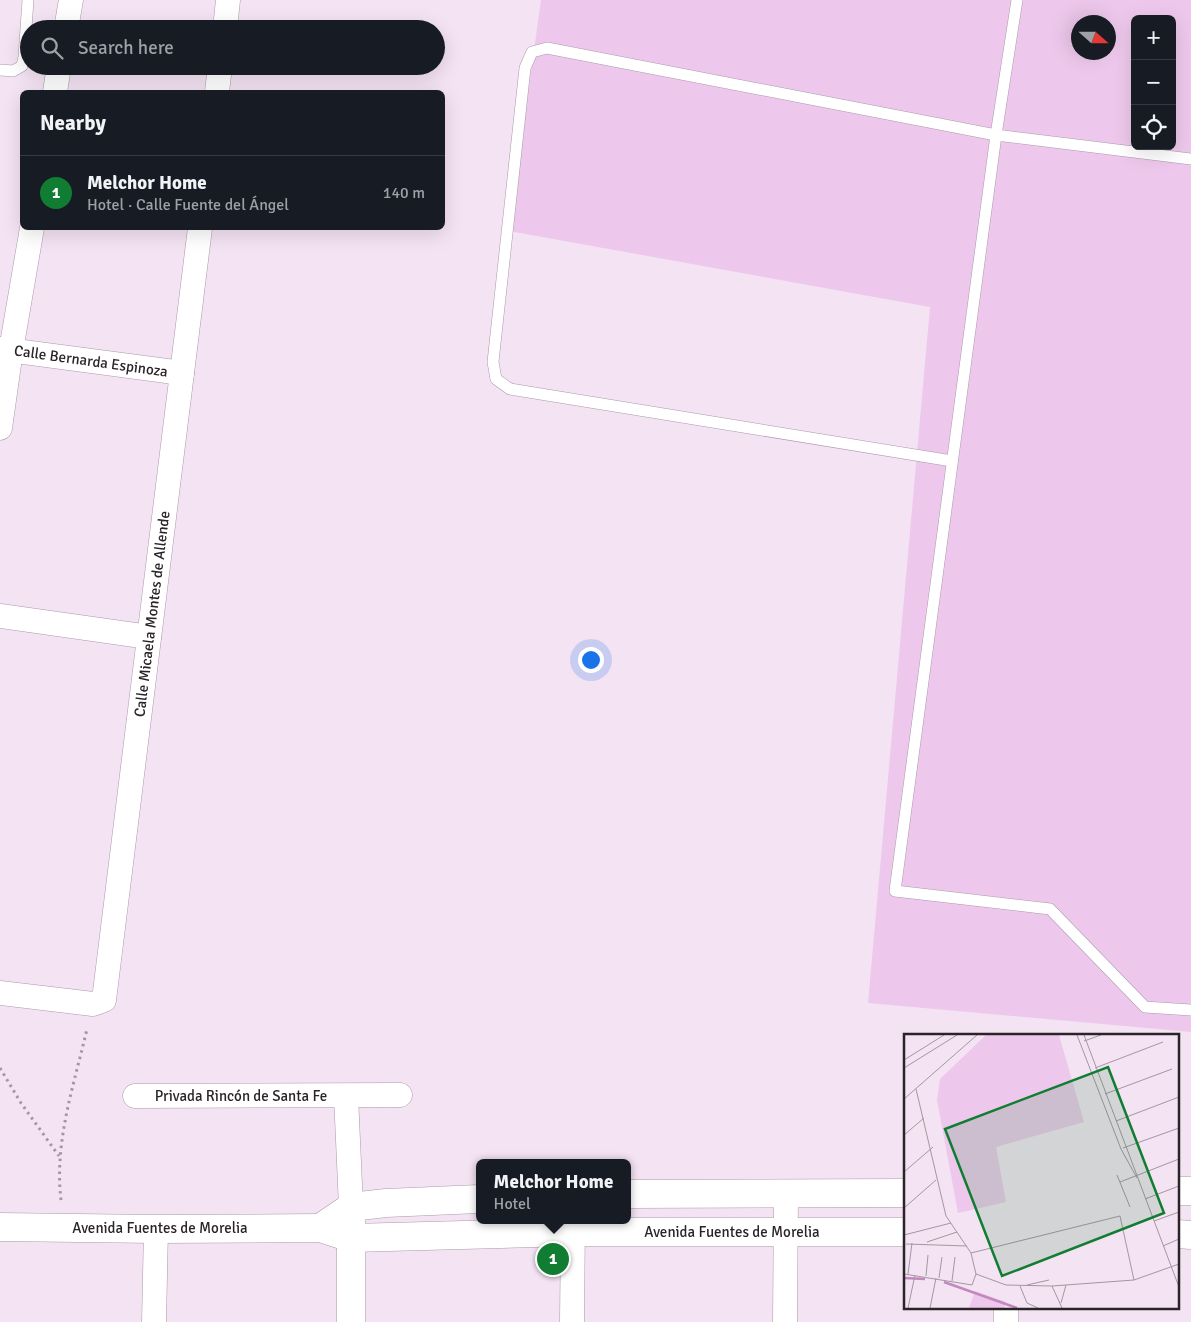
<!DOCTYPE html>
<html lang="en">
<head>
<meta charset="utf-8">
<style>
  body { margin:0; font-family:Signika,sans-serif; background:#242831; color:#f1f3f6 }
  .controls { position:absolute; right:15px; top:15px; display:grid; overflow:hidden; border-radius:8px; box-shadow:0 5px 20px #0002 }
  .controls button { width:45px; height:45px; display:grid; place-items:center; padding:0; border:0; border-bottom:1px solid #363941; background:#171b24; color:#f1f3f6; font:25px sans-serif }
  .compass { position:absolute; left:1071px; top:15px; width:45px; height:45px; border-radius:50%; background:#171b24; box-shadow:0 5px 20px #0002; rotate:111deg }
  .you { position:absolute; left:590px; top:659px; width:18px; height:18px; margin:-12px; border:4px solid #fff; border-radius:50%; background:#1a73e8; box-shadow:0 0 0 8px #1a73e833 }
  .badge { display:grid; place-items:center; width:32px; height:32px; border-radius:50%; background:#117d32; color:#fff; font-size:16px; font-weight:700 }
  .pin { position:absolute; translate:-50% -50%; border:2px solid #fff; box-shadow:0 1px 5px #0006 }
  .popup { position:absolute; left:476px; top:1159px; width:155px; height:65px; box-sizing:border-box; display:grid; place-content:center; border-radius:8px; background:#171b24; filter:drop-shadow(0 1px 4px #0005); font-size:16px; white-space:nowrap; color:#9ea1a6 }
  .popup b { font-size:19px; color:#f1f3f6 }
  .popup::after { content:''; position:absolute; left:50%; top:100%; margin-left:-10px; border:10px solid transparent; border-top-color:#171b24 }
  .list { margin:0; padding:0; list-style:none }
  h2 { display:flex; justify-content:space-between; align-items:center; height:65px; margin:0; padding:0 20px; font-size:21px }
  h2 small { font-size:16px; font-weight:400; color:#9ea1a6 }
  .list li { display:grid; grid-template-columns:32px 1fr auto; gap:15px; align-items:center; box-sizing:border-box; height:75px; padding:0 20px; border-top:1px solid #363941 }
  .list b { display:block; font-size:19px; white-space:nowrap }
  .list p { margin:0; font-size:16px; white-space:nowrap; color:#9ea1a6 }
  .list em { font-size:16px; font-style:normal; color:#9ea1a6 }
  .icon { flex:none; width:28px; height:28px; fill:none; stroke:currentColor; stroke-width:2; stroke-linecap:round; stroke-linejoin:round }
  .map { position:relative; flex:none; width:1191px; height:1322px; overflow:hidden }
  .search { position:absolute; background:#171b24; box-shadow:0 5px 20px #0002; left:20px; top:20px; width:425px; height:55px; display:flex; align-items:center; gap:12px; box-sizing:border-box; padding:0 18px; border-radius:28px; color:#9ea1a6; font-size:19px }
  .panel { position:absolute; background:#171b24; box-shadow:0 5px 20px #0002; left:20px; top:90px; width:425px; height:140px; border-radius:8px }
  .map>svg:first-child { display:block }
  .green { fill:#edc8ec; fill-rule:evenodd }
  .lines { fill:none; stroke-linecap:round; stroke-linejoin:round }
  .lane-casing { stroke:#a99aa9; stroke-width:12 }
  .street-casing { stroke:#a99aa9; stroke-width:25 }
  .secondary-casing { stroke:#a99aa9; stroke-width:29 }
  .path { stroke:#a497a3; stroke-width:3; stroke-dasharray:2.5 4; stroke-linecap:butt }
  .lane { stroke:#fff; stroke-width:11 }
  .street { stroke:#fff; stroke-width:24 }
  .secondary { stroke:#fff; stroke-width:28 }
  .labels { text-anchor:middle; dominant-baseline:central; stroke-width:4; stroke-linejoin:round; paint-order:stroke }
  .street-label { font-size:15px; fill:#2a2429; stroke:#fff }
  .inset-river { fill:none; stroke:#c288c0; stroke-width:2.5 }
  .inset-road { fill:none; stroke:#a397a2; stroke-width:1 }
  .view { fill:#117d32; fill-opacity:0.15; stroke:#117d32; stroke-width:2.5 }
  .inset-edge { fill:none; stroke:#2a2429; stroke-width:2.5 }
</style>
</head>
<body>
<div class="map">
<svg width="1191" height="1322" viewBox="0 0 1191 1322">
  <rect width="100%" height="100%" fill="#f4e3f3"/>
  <path class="green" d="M541 0H1191V1032L868 1003 930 307 509 231ZM1135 19H1172V146H1135ZM1078 22H1108V52H1078Z"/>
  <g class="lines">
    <defs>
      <g id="lane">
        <polyline points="1017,0 996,135 895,891 1050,909 1145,1007 1191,1010"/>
        <polyline points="0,70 13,71 22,66 24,57 28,0"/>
        <polyline points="952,461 510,389 496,379 493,362 525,68 532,52 547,48 996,135 1191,159"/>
      </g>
      <g id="street">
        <polyline points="66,29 71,0"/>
        <polyline points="225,29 228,0"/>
        <polyline points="55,92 59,66"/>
        <polyline points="217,92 220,66"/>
        <polyline points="0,349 182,373"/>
        <polyline points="0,428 11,350 32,228"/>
        <polyline points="0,616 149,637"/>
        <polyline points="0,993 93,1004 104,1000 200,228"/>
        <polyline points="135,1096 400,1095"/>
        <polyline points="346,1096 351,1207"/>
        <polyline points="154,1322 156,1229"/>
        <polyline points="572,1322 573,1220"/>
        <polyline points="785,1322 786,1193"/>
        <polyline points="1006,1322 1006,1308"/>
      </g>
      <g id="secondary">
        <polyline points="1177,1191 1191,1191"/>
        <polyline points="627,1194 905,1193"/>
        <polyline points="0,1227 156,1229 320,1228 351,1238 573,1232 905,1232"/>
        <polyline points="320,1228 351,1207 386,1203 479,1199"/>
        <polyline points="1177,1234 1191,1235"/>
        <polyline points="351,1322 351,1219"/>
      </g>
    </defs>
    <use href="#lane" class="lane-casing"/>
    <use href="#street" class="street-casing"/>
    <use href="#secondary" class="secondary-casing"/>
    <g class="path">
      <polyline points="0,1068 21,1103 59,1156"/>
      <path d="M61 1200C54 1142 74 1085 87 1029"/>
    </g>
    <use href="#lane" class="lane"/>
    <use href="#street" class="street"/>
    <use href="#secondary" class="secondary"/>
  </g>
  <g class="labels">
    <g class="street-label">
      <text transform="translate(91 361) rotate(8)">Calle Bernarda Espinoza</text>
      <text transform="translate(152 614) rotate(-83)">Calle Micaela Montes de Allende</text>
      <text x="241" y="1096">Privada Rincón de Santa Fe</text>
      <text x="160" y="1228">Avenida Fuentes de Morelia</text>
      <text x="732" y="1232">Avenida Fuentes de Morelia</text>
    </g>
  </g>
  <g transform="translate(904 1034)">
    <rect width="275" height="275" fill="#f4e3f3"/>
    <path d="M82 1H155L180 88 92 113 102 168 54 179 33 66 36 45ZM71 257 102 268 100 274H65Z" fill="#edc8ec"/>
    <path class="inset-river" d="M0 244 21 245M40 248 113 274"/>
    <path class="inset-road" d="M173 1 217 115 233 144M180 1 275 253M180 7 197 1M0 26 40 1M0 34 53 1M191 34 259 8M12 55 42 182 67 219 72 240M201 60 268 35M0 65 73 1M212 87 275 63M0 101 20 84M219 114 275 94M0 138 29 113M213 141 226 173M216 148 275 125M241 165 275 152M0 174 32 146M250 187 275 178M0 201 47 189M23 208 53 198M2 210 63 212M259 212 275 205M67 219 216 182 230 246M0 240 68 251 72 240M4 240 8 209M72 240 102 251 148 252 230 246 275 230M22 242 24 221M35 244 38 223M48 247 51 223M123 251 145 246M116 252 123 269 134 274M148 252 158 274M157 269 162 251M4 274 11 241M26 274 32 244"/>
    <path class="view" d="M204 33 260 179 98 242 41 95Z"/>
    <rect width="275" height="275" class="inset-edge"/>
  </g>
</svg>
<div class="controls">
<button>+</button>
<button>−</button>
<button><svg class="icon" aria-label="locate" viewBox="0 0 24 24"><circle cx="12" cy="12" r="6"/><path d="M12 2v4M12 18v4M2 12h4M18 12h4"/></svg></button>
</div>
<svg class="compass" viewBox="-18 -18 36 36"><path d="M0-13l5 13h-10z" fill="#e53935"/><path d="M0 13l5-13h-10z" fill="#9ea1a6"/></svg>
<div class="you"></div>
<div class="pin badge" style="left:553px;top:1259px">1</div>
<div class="popup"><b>Melchor Home</b>Hotel</div>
<div class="search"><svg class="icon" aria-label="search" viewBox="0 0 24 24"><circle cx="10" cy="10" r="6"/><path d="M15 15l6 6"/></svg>Search here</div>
<section class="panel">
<h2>Nearby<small></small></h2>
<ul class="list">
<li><span class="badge">1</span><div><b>Melchor Home</b><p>Hotel · Calle Fuente del Ángel</p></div><em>140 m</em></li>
</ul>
</section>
</div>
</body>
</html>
